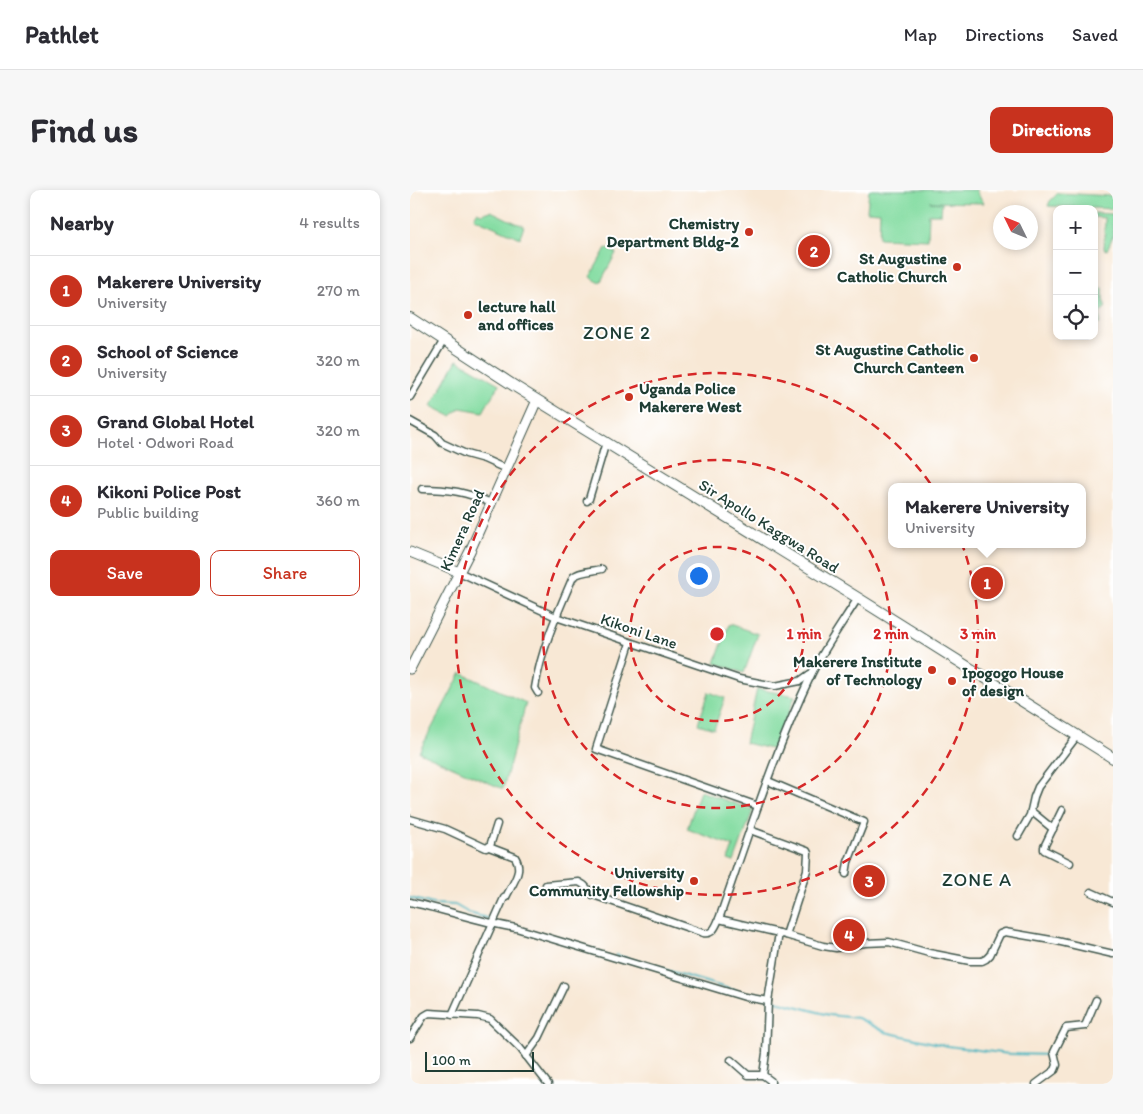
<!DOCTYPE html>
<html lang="en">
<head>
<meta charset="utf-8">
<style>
  body { margin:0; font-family:Itim,sans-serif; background:#f7f7f7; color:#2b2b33 }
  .controls { position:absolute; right:15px; top:15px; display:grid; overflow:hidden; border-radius:10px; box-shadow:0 2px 8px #0003 }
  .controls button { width:45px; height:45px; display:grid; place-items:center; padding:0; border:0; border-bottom:1px solid #e1e1e2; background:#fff; color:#2b2b33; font:25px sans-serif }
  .compass { position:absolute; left:583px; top:15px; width:45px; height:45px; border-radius:50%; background:#fff; box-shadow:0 2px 8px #0003; rotate:313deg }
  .scale { position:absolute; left:15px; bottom:12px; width:109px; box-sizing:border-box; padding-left:5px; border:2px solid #1f3d34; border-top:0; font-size:14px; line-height:18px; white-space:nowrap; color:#1f3d34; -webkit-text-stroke:4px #fff; paint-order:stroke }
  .you { position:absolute; left:288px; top:385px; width:18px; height:18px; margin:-12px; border:4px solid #fff; border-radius:50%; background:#1a73e8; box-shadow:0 0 0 8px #1a73e833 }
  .badge { display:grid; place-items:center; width:32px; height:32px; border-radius:50%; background:#c8321e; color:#fff; font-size:16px; font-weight:700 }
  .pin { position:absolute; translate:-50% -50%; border:2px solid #fff; box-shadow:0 1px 5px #0006 }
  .popup { position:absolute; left:478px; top:293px; width:198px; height:65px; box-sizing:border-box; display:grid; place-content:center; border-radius:10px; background:#fff; filter:drop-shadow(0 1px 4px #0005); font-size:16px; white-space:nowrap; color:#7c7c81 }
  .popup b { font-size:19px; color:#2b2b33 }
  .popup::after { content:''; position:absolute; left:50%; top:100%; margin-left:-10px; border:10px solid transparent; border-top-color:#fff }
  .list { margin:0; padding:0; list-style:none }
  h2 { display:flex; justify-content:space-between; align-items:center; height:65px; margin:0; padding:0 20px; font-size:21px }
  h2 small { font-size:16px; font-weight:400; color:#7c7c81 }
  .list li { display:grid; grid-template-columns:32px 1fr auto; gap:15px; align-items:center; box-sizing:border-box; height:70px; padding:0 20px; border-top:1px solid #e1e1e2 }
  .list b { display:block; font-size:19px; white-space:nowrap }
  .list p { margin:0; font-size:16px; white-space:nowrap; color:#7c7c81 }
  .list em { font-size:16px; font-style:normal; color:#7c7c81 }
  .actions { display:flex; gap:10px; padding:15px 20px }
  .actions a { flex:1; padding:11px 0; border:1px solid #c8321e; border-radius:10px; text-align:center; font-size:18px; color:#c8321e }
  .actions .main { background:#c8321e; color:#fff }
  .icon { flex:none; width:28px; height:28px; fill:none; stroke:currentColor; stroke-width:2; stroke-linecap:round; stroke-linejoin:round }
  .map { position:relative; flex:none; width:703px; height:894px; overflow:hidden; border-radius:10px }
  header { display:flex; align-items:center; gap:30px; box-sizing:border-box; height:70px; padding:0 25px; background:#fff; border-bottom:1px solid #e1e1e2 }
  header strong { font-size:24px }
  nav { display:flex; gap:28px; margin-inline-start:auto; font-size:18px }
  .intro { display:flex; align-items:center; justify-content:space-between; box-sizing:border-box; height:120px; padding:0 30px }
  h1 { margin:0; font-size:35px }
  .button { padding:12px 22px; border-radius:10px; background:#c8321e; color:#fff; font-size:18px; font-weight:700 }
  main { display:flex; gap:30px; padding:0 30px }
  aside { flex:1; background:#fff; border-radius:10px; box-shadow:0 2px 8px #0003 }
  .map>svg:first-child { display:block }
  .green { fill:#83dca1; stroke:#518c6a }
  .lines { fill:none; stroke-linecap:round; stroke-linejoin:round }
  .stream { stroke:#48b6c1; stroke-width:2 }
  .street-casing { stroke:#40574c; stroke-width:9 }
  .secondary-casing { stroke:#40574c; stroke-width:11 }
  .primary-casing { stroke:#40574c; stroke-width:12 }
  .street { stroke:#fff; stroke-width:6 }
  .secondary { stroke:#fff; stroke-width:9 }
  .primary { stroke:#fff; stroke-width:10 }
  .ring { fill:none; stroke:#d62828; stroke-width:2.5; stroke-dasharray:9 6 }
  .poi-dot { fill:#c8321e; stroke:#fff; stroke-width:2 }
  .labels { text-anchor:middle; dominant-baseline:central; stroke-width:4; stroke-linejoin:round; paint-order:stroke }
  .poi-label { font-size:16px; font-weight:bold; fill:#1f3d34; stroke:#fff; text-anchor:end }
  .street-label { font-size:16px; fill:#1f3d34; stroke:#fff }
  .quarter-label { font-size:19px; letter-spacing:1px; fill:#1f3d34; stroke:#fff }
  .centre { fill:#d62828; stroke:#fff; stroke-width:2.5 }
  .ring-label { font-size:15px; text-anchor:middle; font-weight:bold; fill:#d62828; stroke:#fff; stroke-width:4; stroke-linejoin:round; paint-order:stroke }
</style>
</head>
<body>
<header>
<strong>Pathlet</strong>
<nav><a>Map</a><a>Directions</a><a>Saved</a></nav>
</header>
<div class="intro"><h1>Find us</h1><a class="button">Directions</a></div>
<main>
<aside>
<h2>Nearby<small>4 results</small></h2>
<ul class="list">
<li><span class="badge">1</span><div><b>Makerere University</b><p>University</p></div><em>270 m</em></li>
<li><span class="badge">2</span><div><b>School of Science</b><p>University</p></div><em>320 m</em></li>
<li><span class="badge">3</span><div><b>Grand Global Hotel</b><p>Hotel · Odwori Road</p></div><em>320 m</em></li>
<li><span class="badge">4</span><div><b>Kikoni Police Post</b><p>Public building</p></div><em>360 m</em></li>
</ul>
<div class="actions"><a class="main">Save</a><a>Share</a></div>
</aside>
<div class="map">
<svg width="703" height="894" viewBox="0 0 703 894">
  <rect width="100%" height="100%" fill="#fff"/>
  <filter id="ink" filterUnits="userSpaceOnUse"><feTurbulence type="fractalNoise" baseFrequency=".02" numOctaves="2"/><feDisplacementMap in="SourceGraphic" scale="10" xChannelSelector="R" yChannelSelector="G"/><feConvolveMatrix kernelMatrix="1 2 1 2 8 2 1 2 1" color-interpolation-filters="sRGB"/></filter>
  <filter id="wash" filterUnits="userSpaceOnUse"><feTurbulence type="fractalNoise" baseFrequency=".0096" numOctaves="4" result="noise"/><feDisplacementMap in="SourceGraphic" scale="20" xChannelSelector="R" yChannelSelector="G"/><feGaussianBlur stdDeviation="1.12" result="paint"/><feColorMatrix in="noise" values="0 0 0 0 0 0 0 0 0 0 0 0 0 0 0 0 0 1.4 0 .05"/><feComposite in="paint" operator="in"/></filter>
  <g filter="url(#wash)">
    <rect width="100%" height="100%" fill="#f8e8d5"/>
    <g class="green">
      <polygon points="459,0 567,0 567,3 574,13 520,12 532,13 531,24 519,24 518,50 469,48 470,22 457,21"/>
      <polygon points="648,3 703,6 703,19 638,16 640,11"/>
      <path d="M81 21C92 26 102 32 114 36L110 48 64 28 67 22 71 24Z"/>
      <polygon points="684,23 703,24 703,46 697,60 694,59 695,28 684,27"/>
      <polygon points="196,58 206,63 190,93 180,87"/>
      <polygon points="687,98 693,98 693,110 696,117 690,123 690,133 684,134 684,99"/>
      <polygon points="47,170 89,194 73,222 50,218 41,226 21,216"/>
      <polygon points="319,434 348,444 334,483 305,473"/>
      <polygon points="51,483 116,513 93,599 9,562"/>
      <polygon points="347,499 385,506 365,560 335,553"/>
      <polygon points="299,502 315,508 304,539 288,534"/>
      <polygon points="290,601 343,620 324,672 318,670 323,656 277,639"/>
    </g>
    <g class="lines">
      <g class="stream">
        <polyline points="0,708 23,714 45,715 59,723 84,730"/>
        <polyline points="206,765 326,801"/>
        <polyline points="359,809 419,825 448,828 475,842 538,856 599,864 642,865"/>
      </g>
    </g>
  </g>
  <g filter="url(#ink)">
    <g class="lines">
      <defs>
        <g id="street">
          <polyline points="0,207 34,150"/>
          <polyline points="0,231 25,245 32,253 56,264 74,269 96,279"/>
          <path d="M12 299C39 299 57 302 81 313"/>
          <polyline points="177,311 179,309 196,252"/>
          <polyline points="49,382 146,427 329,489 365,496 390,491 400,484"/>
          <polyline points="220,453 186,559 348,616"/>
          <path d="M128 503 125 498C131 459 148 422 163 387 169 381 184 381 192 379"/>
          <polyline points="358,591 454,632 438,672 436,684"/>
          <polyline points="652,620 634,657 634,660 660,673"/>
          <polyline points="621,621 643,639"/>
          <polyline points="0,629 35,639 76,658 80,656 87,634"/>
          <polyline points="340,640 397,661 398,663 397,680 376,745"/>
          <polyline points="608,646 620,625 624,607 628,597 667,546"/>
          <path d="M136 695 169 692 174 695 183 705 293 743C303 745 306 736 309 729 338 646 364 562 402 483 415 457 433 432 448 408"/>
          <polyline points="681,702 703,712"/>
          <path d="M0 712C36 720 70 732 106 738L335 807 358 811"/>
          <polyline points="309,729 369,743 413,756 426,758 455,753 479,752 519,763 560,771 572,771 576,769 580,765 590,744 595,742 647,751 703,764"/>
          <path d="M42 825 94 708 96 707C102 694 114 681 105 667L79 657"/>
          <polyline points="0,848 14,826 19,823 68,826 80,829 110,858 138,894"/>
          <polyline points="116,866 129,848 154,796"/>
          <polyline points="321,870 338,885 353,885 361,891 361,894"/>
          <polyline points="353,885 356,863 358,811 369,743"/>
          <polyline points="626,894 645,880 647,875 644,862 656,838 675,836 686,810"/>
        </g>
        <g id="secondary">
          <polyline points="0,362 49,382"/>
          <polyline points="0,479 60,361 127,210"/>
        </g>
        <polyline id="primary" points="0,128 106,197 448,408 703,568"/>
      </defs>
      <use href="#street" class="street-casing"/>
      <use href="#secondary" class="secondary-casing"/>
      <use href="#primary" class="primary-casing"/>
      <use href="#street" class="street"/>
      <use href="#secondary" class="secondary"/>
      <use href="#primary" class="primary"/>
    </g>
  </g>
  <g class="ring">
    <circle cx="307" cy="444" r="87"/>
    <circle cx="307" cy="444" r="174"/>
    <circle cx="307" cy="444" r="261"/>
  </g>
  <g class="poi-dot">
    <circle cx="339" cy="42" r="5"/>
    <circle cx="547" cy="77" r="5"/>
    <circle cx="58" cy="125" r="5"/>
    <circle cx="564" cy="168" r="5"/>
    <circle cx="219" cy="207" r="5"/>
    <circle cx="522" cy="480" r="5"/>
    <circle cx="542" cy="491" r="5"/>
    <circle cx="284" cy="691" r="5"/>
  </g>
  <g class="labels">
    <g class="poi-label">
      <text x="329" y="33">Chemistry<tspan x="329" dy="18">Department Bldg-2</tspan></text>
      <text x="537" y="68">St Augustine<tspan x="537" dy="18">Catholic Church</tspan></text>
      <text x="68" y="116" text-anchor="start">lecture hall<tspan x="68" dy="18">and offices</tspan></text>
      <text x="554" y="159">St Augustine Catholic<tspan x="554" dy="18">Church Canteen</tspan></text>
      <text x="229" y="198" text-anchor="start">Uganda Police<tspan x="229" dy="18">Makerere West</tspan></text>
      <text x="512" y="471">Makerere Institute<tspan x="512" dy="18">of Technology</tspan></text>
      <text x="552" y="482" text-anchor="start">Ipogogo House<tspan x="552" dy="18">of design</tspan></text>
      <text x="274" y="682">University<tspan x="274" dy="18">Community Fellowship</tspan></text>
    </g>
    <g class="street-label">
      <text transform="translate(359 336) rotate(32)">Sir Apollo Kaggwa Road</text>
      <text transform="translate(52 340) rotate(-66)">Kimera Road</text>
      <text transform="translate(229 441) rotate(19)">Kikoni Lane</text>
    </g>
    <g class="quarter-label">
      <text x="207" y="142">ZONE 2</text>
      <text x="567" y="689">ZONE A</text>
    </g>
  </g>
  <circle cx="307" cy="444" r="8" class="centre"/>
  <g class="ring-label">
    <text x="394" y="449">1 min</text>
    <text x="481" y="449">2 min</text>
    <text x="568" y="449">3 min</text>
  </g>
</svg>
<div class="controls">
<button>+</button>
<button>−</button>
<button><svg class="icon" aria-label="locate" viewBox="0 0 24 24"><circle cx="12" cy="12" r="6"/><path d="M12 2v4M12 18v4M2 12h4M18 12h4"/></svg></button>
</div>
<svg class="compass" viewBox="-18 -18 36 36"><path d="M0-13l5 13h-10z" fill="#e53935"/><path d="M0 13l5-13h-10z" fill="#7c7c81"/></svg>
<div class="scale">100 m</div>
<div class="you"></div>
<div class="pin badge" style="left:577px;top:393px">1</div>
<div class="popup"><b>Makerere University</b>University</div>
<div class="pin badge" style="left:404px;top:61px">2</div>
<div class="pin badge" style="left:459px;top:691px">3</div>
<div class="pin badge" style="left:439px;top:745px">4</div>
</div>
</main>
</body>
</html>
